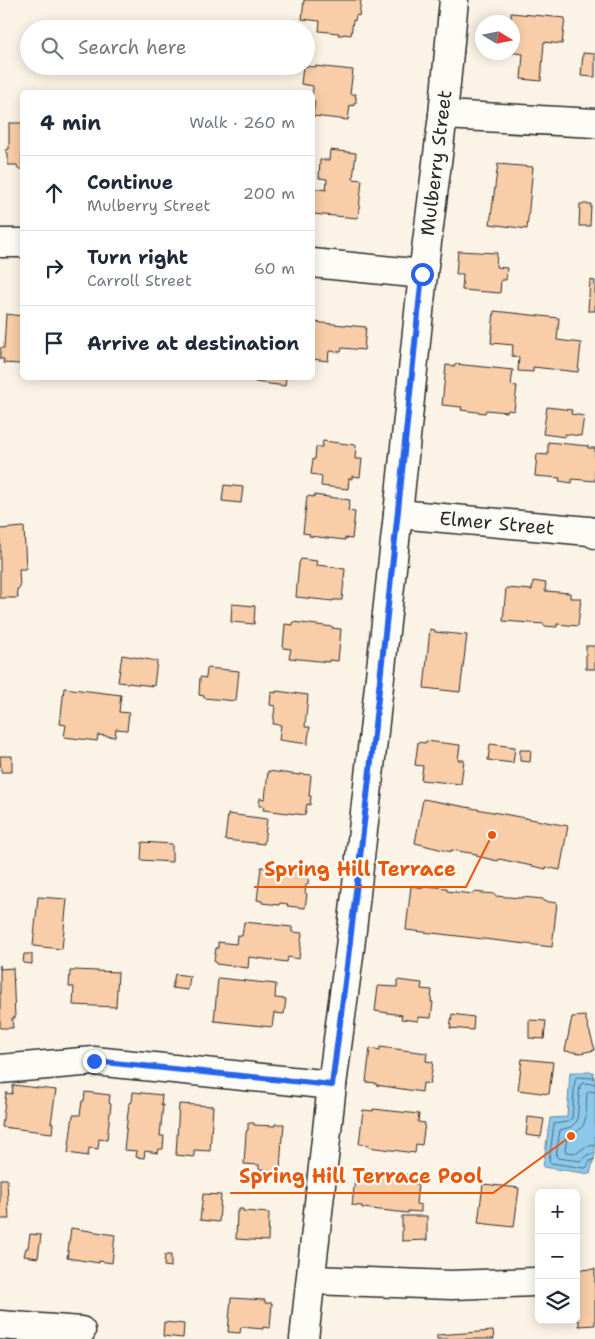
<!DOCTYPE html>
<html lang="en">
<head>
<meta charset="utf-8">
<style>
  body { margin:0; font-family:"Shantell Sans",sans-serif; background:#f2f2f3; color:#1f2937 }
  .controls { position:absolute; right:15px; bottom:15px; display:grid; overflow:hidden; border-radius:8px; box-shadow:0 2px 12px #0003 }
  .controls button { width:45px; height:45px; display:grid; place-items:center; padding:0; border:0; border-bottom:1px solid #e0e1e3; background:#fff; color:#1f2937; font:25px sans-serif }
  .compass { position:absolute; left:475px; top:15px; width:45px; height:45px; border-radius:50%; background:#fff; box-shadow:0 2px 12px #0003; rotate:100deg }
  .stop { position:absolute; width:15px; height:15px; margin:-11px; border:4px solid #2563eb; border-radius:50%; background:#fff }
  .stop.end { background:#2563eb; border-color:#fff; box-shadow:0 1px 5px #0008 }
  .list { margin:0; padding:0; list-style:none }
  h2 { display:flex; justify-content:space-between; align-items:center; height:65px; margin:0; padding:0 20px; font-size:21px }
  h2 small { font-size:16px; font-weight:400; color:#747a83 }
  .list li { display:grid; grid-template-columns:32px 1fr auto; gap:15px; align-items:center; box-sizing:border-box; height:75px; padding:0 20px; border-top:1px solid #e0e1e3 }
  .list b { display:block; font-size:19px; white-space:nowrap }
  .list p { margin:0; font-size:16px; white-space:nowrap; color:#747a83 }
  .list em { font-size:16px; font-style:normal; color:#747a83 }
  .icon { flex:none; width:28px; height:28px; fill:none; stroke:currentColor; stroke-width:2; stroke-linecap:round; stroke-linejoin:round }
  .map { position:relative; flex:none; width:595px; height:1339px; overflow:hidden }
  .search { position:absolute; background:#fff; box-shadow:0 2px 12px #0003; left:20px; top:20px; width:295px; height:55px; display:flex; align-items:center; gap:12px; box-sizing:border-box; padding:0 18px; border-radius:28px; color:#747a83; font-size:19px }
  .panel { position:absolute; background:#fff; box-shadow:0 2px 12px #0003; left:20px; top:90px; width:295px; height:290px; border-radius:8px }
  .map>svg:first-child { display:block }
  .water { fill:#8bc8eb; stroke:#65899e }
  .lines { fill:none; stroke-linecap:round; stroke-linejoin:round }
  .shore { stroke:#516a78; stroke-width:1 }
  .building { fill:#f8cda7; stroke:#2b2b2b }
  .minor-casing { stroke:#2b2b2b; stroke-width:31 }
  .minor { stroke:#fdfcf7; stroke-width:28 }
  .route { stroke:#2563eb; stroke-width:6 }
  .labels { text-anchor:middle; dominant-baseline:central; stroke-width:4.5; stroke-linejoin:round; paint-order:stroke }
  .street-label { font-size:19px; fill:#2b2b2b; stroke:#fdfcf7 }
  .leader { fill:none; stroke:#e8590c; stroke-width:2 }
  .callout-dot { fill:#e8590c; stroke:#fdfcf7; stroke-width:2 }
  .callout-label { font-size:20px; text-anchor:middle; font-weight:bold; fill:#e8590c; stroke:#fdfcf7; stroke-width:4.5; stroke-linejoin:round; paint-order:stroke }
</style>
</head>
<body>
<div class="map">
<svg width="595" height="1339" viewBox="0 0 595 1339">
  <rect width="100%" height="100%" fill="#fcf3e7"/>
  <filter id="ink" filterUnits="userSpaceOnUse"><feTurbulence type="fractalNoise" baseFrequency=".02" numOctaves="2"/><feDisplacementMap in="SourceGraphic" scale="10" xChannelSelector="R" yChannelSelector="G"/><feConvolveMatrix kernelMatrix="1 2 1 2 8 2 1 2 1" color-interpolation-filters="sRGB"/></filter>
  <g filter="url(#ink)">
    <polygon class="water" points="570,1072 593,1072 595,1086 595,1154 590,1174 543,1167 550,1118 567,1117"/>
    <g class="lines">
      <g class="shore">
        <polyline points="595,1078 577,1077 575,1079 572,1118 567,1122 554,1124 549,1161 551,1163 585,1168 587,1167 590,1161 595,1159"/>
        <polyline points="595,1084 583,1083 580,1085 577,1121 571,1127 560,1130 556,1156 558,1158 580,1161 587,1155 595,1153"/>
        <path d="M595 1092 589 1091 587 1093C585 1114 591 1128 567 1137L565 1150 566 1152 577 1153 585 1147 595 1145"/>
      </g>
    </g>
    <g class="building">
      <polygon points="304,0 361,0 359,16 356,15 355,21 353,20 351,35 343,34 343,35 338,35 339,33 319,31 320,21 302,19"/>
      <polygon points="511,13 565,18 562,44 544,42 541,81 521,79 523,54 508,52 512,52"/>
      <polygon points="583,53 595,54 595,77 581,76"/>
      <polygon points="303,66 315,67 315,66 353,70 350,94 356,94 355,97 356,97 356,103 354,103 354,106 350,105 348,120 313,116 315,101 312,101 313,86 301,84"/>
      <polygon points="9,123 22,123 22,169 18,169 17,165 8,165 8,153 6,153 6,150 9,149"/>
      <polygon points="330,150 356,153 353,179 362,180 358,218 312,214 313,188 326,190 327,179 319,178 320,160 329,160"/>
      <polygon points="498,164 533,167 527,229 490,224"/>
      <polygon points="580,204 591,204 590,226 579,226"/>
      <polygon points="458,251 497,253 496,267 507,268 506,280 501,280 500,293 462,290 463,274 456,274"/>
      <polygon points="590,280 595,281 595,311 588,311"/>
      <polygon points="494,311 559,318 557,340 581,343 578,372 533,367 533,372 518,371 519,357 512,356 513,345 491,343"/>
      <polygon points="6,314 22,316 22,361 21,361 20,364 3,363 4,359 0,359 0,348 4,348"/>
      <polygon points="312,322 366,327 364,350 342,348 341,352 329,351 328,361 312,359"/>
      <polygon points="455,364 513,370 511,385 517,386 514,411 508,410 507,412 486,410 485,413 461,410 462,407 442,405 446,365 455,366"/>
      <polygon points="256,378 286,378 285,386 255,382"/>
      <polygon points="547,407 572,410 571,414 584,416 581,436 565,434 565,437 543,434"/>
      <polygon points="323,441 356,445 355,459 362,459 360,477 352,476 352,479 349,478 348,489 321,486 322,476 311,474 313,459 315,459 316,447 322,447"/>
      <polygon points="548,442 588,446 588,448 595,448 595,481 572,479 572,483 559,481 560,478 535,476 537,454 548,455"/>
      <polygon points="224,485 243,487 241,503 222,501"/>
      <polygon points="314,495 350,500 348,511 355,512 352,539 345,538 345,540 309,536 310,534 303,533 307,496 314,497"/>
      <polygon points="24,527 26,569 19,569 20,588 17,589 18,598 0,598 0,529"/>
      <polygon points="301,559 317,561 316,565 336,567 336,568 345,569 342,600 333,600 333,601 296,597 299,563"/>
      <polygon points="533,581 546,583 545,591 570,593 570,598 581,598 578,626 557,624 557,627 544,626 544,624 503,621 506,588 532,590"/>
      <polygon points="232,604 255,606 254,624 231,622"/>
      <polygon points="293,622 333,627 332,628 341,629 338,661 329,660 329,662 289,658 291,649 283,648 285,624 293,625"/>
      <polygon points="430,629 435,630 435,632 467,635 460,692 424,688"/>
      <rect x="586" y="646" width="9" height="23"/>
      <polygon points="122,655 157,661 154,686 118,682"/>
      <polygon points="207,668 239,671 236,701 204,698 204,696 199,695 200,677 206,678"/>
      <polygon points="64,688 121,695 119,712 129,713 127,730 116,729 115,737 98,735 97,741 64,737 66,725 60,724"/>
      <polygon points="276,691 308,695 305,727 310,727 308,739 308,744 279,740 281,725 273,724 275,706 270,705 271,692 276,693"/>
      <polygon points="426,741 460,745 458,760 464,760 461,784 421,780 423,766 415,765 418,742 425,743"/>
      <polygon points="490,744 515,747 513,763 488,760"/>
      <polygon points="520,750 531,750 530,762 520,761"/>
      <polygon points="0,756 12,756 12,772 1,772"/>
      <polygon points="268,771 300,775 300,774 311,775 309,796 311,796 310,805 307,804 305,815 263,810 264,806 259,806 260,798 265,799"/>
      <polygon points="423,799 568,826 560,870 546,867 546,869 499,859 498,861 476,856 477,854 451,850 451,852 415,843"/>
      <polygon points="228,814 267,819 264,844 225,840"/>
      <polygon points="142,842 172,844 172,862 141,860"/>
      <polygon points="266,865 284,867 284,869 292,870 292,868 309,870 308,884 306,885 305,893 307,894 305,908 287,906 288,904 280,903 279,905 262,903 262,901 257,900 261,867 266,867"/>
      <polygon points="411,886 424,888 425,886 447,888 447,891 473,894 473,892 495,894 495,896 521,898 522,897 543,899 543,901 557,903 552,947 406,930"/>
      <polygon points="38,897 67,899 62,949 33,946"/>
      <polygon points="244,922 292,927 292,932 302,933 299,959 288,957 287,962 249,957 248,968 216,964 216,962 214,961 216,948 218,948 218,942 236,944 237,935 242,936"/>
      <polygon points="24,954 32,954 32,964 23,963"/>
      <polygon points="0,965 0,969 13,968 15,1018 12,1018 13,1028 0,1028"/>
      <polygon points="75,970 118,972 116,1007 73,1005 74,987 69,987 70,971 74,971"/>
      <polygon points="175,974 190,976 188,990 172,988"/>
      <polygon points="218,978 276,984 275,998 286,999 284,1014 274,1013 272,1027 214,1021"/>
      <polygon points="397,980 422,983 421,989 432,990 431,1002 433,1002 431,1018 418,1017 418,1021 401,1019 402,1015 375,1011 378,986 397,987"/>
      <polygon points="452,1014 474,1017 473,1030 450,1028"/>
      <polygon points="585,1016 595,1050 581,1053 565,1051 572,1017"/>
      <polygon points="529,1020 546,1021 544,1039 529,1038"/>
      <polygon points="380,1047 427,1053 426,1061 433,1062 430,1084 423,1083 422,1092 376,1085 376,1083 366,1082 370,1048 380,1050"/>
      <polygon points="522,1059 553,1062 549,1094 518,1090"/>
      <polygon points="13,1085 56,1090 51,1123 53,1123 52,1133 2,1127 6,1093 12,1094"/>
      <polygon points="85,1092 110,1095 109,1103 111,1104 107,1140 99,1139 98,1149 89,1148 88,1156 68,1153 73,1115 80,1115 82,1101 84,1101"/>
      <polygon points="133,1092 162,1095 161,1105 163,1105 160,1136 164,1136 163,1149 159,1149 158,1153 145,1151 144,1158 136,1157 137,1151 124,1150 129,1103 132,1102"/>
      <polygon points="179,1104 213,1106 210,1151 194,1150 194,1157 176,1155"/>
      <polygon points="373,1109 419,1114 418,1122 425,1123 422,1145 416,1144 415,1153 368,1147 369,1145 359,1144 363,1110 373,1111"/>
      <polygon points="528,1117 544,1119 541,1137 526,1135"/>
      <polygon points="248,1123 254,1123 254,1125 275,1126 275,1124 284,1124 283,1136 282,1136 280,1172 259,1169 259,1165 244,1164 246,1133 247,1130 248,1130"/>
      <polygon points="366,1170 412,1175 411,1183 418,1184 416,1204 421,1205 421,1212 408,1211 408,1213 362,1208 362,1206 352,1205 356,1171 366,1172"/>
      <polygon points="0,1179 7,1179 9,1219 0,1219"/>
      <polygon points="483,1184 519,1188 514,1227 478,1223"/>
      <polygon points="203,1194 221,1195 219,1222 200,1220"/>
      <polygon points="239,1209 243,1209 243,1211 269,1213 268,1241 236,1239 237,1211 239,1211"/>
      <polygon points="402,1216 427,1216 427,1240 402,1241"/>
      <polygon points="71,1228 115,1235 112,1263 99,1261 99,1263 67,1258"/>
      <polygon points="30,1234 41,1235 38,1258 24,1256 26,1248 28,1248"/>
      <polygon points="165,1255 171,1255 171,1267 164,1266"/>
      <polygon points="595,1269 595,1325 579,1326 579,1320 555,1322 555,1320 576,1320 576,1270"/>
      <polygon points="231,1298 265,1300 265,1303 272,1303 270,1328 263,1327 263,1329 241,1327 240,1333 228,1332"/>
      <polygon points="164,1322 184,1324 183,1338 163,1336"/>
      <polygon points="493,1331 494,1339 437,1339 437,1335"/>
    </g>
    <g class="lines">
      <defs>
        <g id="minor">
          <polyline points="443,115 595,123"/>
          <polyline points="0,243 22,243"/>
          <polyline points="312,263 423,274"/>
          <polyline points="398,514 589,531 595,534"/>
          <polyline points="0,1069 94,1061 332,1085"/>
          <polyline points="311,1280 451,1285 534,1282"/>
          <polyline points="0,1325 81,1331"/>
          <polyline points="304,1339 332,1085 350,948 398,514 423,274 443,115 454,0"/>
        </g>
      </defs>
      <use href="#minor" class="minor-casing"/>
      <use href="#minor" class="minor"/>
    </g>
  </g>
  <g class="lines" filter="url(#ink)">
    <path class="route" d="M94 1061 332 1085C367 815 395 545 422 274"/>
  </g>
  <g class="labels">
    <g class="street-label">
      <text transform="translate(436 163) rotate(-83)">Mulberry Street</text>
      <text transform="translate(497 523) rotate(5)">Elmer Street</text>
    </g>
  </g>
  <path class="leader" d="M492 835L466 887H254M571 1136L493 1193H230"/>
  <g class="callout-dot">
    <circle cx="492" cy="835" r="5"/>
    <circle cx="571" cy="1136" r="5"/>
  </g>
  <g class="callout-label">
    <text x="360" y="876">Spring Hill Terrace</text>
    <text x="361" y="1183">Spring Hill Terrace Pool</text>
  </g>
</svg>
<div class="controls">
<button>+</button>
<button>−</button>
<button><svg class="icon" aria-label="layers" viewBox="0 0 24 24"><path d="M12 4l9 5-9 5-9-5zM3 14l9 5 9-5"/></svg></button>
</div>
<svg class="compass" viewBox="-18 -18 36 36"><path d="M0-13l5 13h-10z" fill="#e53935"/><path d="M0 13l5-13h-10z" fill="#747a83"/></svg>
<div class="stop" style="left:422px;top:274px"></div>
<div class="stop end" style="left:94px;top:1061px"></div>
<div class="search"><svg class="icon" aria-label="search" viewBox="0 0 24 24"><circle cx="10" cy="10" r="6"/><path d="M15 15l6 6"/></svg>Search here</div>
<section class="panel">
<h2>4 min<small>Walk · 260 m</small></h2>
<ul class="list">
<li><svg class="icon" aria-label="ahead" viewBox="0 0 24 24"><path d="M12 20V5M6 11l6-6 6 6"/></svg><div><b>Continue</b><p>Mulberry Street</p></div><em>200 m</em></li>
<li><svg class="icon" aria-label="right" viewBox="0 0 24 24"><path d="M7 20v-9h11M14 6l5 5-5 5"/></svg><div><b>Turn right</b><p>Carroll Street</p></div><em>60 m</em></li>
<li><svg class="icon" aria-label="arrive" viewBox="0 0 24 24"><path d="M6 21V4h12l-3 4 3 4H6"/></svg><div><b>Arrive at destination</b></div></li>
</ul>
</section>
</div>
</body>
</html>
